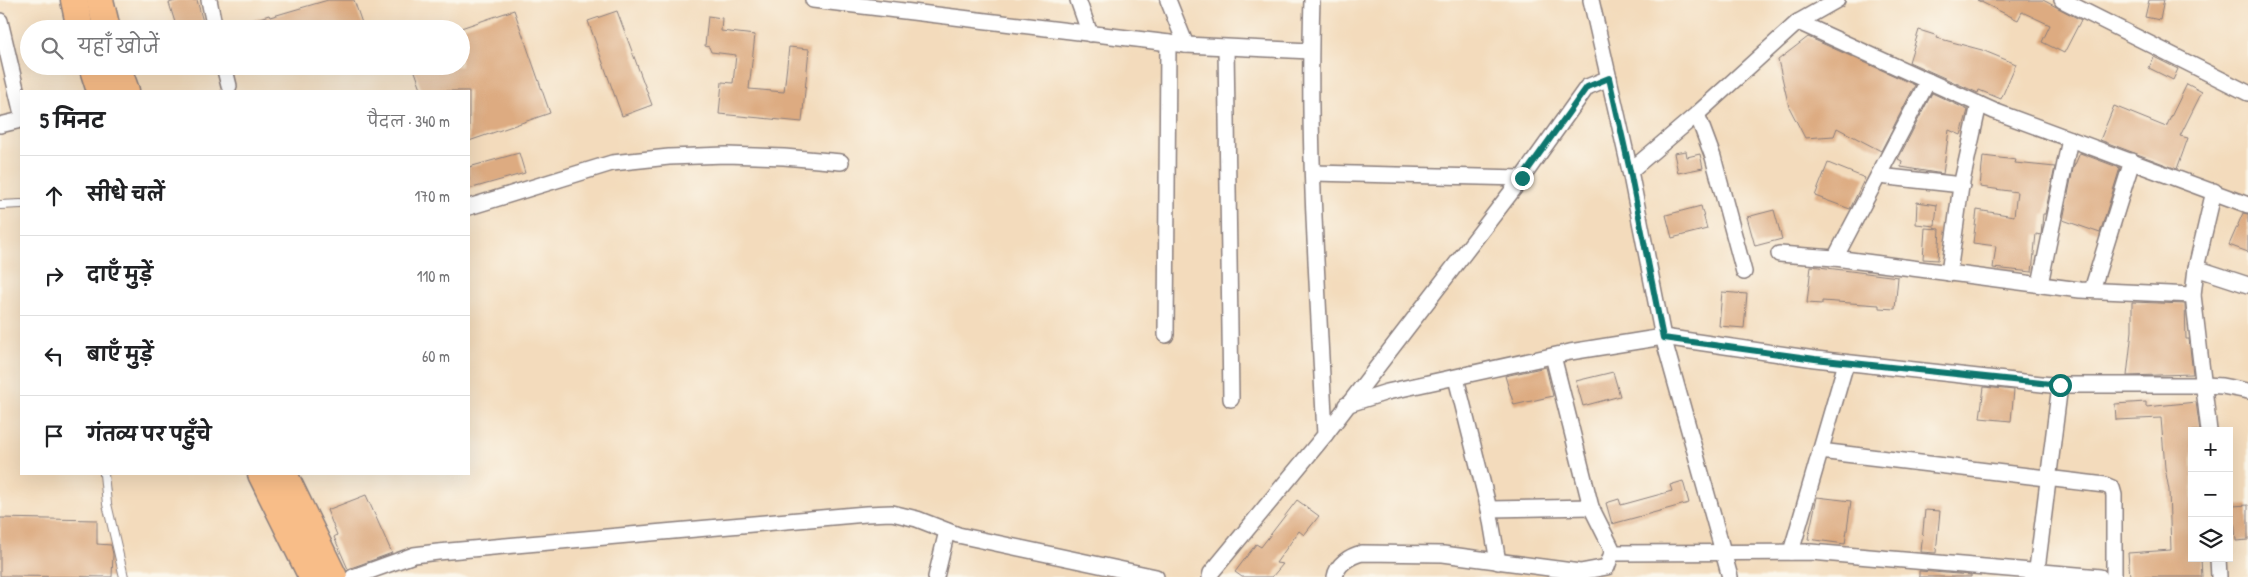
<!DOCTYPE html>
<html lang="hi">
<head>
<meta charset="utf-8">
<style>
  body { margin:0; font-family:"Patrick Hand","Playpen Sans Deva",sans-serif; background:#f2f2f2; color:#202124 }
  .controls { position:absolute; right:15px; bottom:15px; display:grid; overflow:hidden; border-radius:0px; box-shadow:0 5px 20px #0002 }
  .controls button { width:45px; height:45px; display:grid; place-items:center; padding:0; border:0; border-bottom:1px solid #e0e0e0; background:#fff; color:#202124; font:25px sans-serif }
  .stop { position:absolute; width:15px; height:15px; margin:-11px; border:4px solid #0f766e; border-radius:50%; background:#fff }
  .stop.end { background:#0f766e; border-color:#fff; box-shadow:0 1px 5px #0008 }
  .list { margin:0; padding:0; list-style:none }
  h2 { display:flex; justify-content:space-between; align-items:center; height:65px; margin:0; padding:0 20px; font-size:21px }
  h2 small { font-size:16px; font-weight:400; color:#757577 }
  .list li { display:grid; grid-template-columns:32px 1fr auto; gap:15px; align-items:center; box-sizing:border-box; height:80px; padding:0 20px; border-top:1px solid #e0e0e0 }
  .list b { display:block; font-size:19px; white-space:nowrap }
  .list em { font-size:16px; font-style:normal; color:#757577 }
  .icon { flex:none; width:28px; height:28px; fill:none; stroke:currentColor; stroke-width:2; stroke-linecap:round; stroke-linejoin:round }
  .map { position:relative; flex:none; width:2248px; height:577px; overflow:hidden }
  .search { position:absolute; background:#fff; box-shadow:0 5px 20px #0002; left:20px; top:20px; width:450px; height:55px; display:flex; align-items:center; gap:12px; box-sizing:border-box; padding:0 18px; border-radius:28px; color:#757577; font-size:19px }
  .panel { position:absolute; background:#fff; box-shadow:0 5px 20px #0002; left:20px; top:90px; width:450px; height:385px; border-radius:0px }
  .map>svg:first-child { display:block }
  .building { fill:#ddab81 }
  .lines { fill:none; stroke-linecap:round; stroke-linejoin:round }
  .service-casing { stroke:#8a7e7c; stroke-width:10 }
  .minor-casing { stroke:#8a7e7c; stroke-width:18 }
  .trunk-casing { stroke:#8a7e7c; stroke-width:29 }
  .service { stroke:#fff; stroke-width:8 }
  .minor { stroke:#fff; stroke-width:15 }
  .trunk { stroke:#f8bd88; stroke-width:26 }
  .route { stroke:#0f766e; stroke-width:6 }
</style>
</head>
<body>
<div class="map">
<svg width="2248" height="577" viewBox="0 0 2248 577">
  <rect width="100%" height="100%" fill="#fbf7ec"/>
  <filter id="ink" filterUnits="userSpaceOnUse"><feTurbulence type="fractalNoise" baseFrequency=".02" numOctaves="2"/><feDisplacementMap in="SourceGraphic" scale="10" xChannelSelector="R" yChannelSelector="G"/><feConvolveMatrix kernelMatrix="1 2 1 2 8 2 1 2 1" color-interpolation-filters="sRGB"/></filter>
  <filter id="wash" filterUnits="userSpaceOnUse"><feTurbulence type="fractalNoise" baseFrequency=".0096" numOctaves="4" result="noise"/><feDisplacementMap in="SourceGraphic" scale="20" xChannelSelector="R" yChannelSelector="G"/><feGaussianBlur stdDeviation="1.12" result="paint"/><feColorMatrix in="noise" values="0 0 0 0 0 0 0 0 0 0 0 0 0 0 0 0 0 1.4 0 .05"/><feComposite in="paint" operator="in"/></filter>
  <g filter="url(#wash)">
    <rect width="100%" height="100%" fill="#f3dbbc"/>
    <g id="blocks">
      <g class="building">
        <polygon points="178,0 197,0 205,29 177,29 169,3"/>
        <polygon points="328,0 354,0 364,29 234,29 234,26 269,15 270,17"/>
        <polygon points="1977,0 2043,0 2081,20 2064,53 2042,42 2050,25 2022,12 2018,20"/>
        <polygon points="2149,0 2164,0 2160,20 2145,17"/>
        <polygon points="514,10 550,113 469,141 469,91 422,91 413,66 461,66 461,28"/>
        <polygon points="617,11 652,105 622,116 588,21"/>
        <polygon points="708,16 722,18 721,31 755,35 749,89 784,92 789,47 809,49 802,122 719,114 722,82 733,83 736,55 711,52 709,47 705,46"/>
        <polygon points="1919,30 1938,36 1937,38 1982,50 2016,64 2001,99 1979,90 1978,93 1909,62"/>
        <polygon points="1808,37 1915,85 1881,151 1837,128 1834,136 1805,138 1789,107 1778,60"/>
        <polygon points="2154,57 2178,69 2173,80 2149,68"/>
        <polygon points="2187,84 2202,92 2180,136 2188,138 2177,169 2100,140 2114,106 2166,127"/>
        <polygon points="1932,93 1968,110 1961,135 1949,130 1943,174 1901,167 1902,161 1898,159"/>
        <polygon points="1686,151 1687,157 1700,154 1703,168 1678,173 1674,153"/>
        <polygon points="519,153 525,173 469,189 469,167"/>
        <polygon points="2080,153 2120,168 2100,233 2063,220 2073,169"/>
        <polygon points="1983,156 2016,160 2015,163 2055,167 2045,214 2043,214 2041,235 2036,234 2032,272 1993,268 1996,246 1973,243 1977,210 2014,216 2017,192 1980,187"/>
        <polygon points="1828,163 1865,178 1850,209 1815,196"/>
        <polygon points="1917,202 1937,205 1935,226 1916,224"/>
        <polygon points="1701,206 1707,229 1672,238 1666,215"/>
        <polygon points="1774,210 1782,239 1755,246 1747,217"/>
        <polygon points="2243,213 2248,214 2248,252 2229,245"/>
        <polygon points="1925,228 1940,229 1938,260 1923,259"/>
        <polygon points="1811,266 1898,277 1895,309 1879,308 1879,305 1822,301 1822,304 1807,303"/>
        <polygon points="1722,292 1747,294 1744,328 1719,326"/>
        <polygon points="2132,302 2185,304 2186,339 2189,339 2193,374 2127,376 2132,331"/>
        <polygon points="1546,367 1553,396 1514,405 1505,376"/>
        <polygon points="1613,372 1620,396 1583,406 1576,381"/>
        <polygon points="1984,387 2014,390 2011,421 1980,418"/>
        <polygon points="2146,402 2146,407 2196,402 2200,431 2192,431 2192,558 2201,558 2202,577 2130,577 2128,553 2171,550 2169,490 2165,468 2161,418 2116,420 2115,404"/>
        <polygon points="1683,481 1689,503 1612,524 1606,503 1619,499 1621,505 1672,491 1670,485"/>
        <polygon points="366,495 392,553 348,569 334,537 337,535 327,510"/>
        <polygon points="1817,497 1851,501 1845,544 1808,539"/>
        <polygon points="1297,500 1319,516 1304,535 1299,531 1276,563 1283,564 1272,577 1242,577 1235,572 1256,544 1261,547"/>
        <polygon points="2248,505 2248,540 2236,541 2233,506"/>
        <polygon points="1925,510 1940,511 1936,553 1921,552"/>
        <polygon points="0,518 97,520 97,544 111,545 113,554 112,577 0,576"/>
        <polygon points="1919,571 1971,575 1971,577 1919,577"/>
      </g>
    </g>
  </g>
  <g filter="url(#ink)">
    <use href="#blocks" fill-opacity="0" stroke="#8a7e7c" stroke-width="1"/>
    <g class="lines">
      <defs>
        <g id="service">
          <polyline points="0,205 21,204"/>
          <polyline points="104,474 107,504 124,577"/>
        </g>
        <g id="minor">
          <polyline points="209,0 215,29"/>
          <polyline points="813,0 1186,45 1310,51"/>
          <polyline points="1078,0 1090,34"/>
          <polyline points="1168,0 1186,45"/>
          <polyline points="1591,0 1630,171 1697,114 1798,22 1837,0"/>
          <polyline points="2062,0 2248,93"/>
          <polyline points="0,21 21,110"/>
          <polyline points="1798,22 1994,111 2248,205"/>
          <polyline points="1226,48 1231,399"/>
          <polyline points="224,66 229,86"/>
          <polyline points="1697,114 1713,157 1744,272"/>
          <polyline points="0,125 21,120"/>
          <polyline points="1630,171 1663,337 1730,577"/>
          <polyline points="1313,173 1522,178"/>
          <polyline points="1879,176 1962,185"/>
          <polyline points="2214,191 2196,268 2248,285"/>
          <polyline points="469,207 612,163 669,157 726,155 784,157 841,162"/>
          <polyline points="1779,254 1835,258 2080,290 2193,295"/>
          <polyline points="1835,258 1928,81"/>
          <polyline points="2196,268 2193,295 2209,431"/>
          <polyline points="1949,273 1961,186 1979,104"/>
          <polyline points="2040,284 2070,139"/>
          <polyline points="2092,290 2132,161"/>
          <polyline points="1166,335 1168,43"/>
          <polyline points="1456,378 1489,509 1498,562"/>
          <polyline points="1346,405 1387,392 1570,352 1663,337 1815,359 2051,385 2205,385 2222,386 2248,391"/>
          <polyline points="1325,435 1522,178 1587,87 1609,78"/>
          <polyline points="1820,451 2105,485 2112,488 2114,495 2114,577"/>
          <polyline points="1489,509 1591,507"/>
          <polyline points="1791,552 1846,363"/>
          <polyline points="1612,553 1811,552 2100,577"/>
          <polyline points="2218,558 2219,577"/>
          <polyline points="353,577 414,555 438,552 866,514 892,513 917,519 958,535 1156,577"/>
          <polyline points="936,577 947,531"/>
          <path d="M1210 577 1211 573 1325 435C1318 290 1307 145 1312 0"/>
          <path d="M1335 577C1337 564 1350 556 1362 553L1443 554 1580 572 1607 567 1612 553 1611 547 1591 507 1553 356"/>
          <polyline points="2036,577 2060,385"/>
        </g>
        <g id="trunk">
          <polyline points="74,0 80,29"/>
          <polyline points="100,0 107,29"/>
          <polyline points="92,66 100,91"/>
          <polyline points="117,66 126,91"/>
          <polyline points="261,474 312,577"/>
          <polyline points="284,474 334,577"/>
        </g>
      </defs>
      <use href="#service" class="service-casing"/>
      <use href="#minor" class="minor-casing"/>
      <use href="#trunk" class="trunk-casing"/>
      <use href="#service" class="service"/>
      <use href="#minor" class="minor"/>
      <use href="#trunk" class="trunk"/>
    </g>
  </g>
  <g class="lines" filter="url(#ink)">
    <polyline class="route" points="1522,178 1587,87 1609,78 1630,171 1663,338 1815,359 2060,385"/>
  </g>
</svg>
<div class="controls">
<button>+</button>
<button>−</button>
<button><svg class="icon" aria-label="layers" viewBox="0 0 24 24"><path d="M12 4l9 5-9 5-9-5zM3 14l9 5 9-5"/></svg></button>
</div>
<div class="stop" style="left:2060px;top:385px"></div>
<div class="stop end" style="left:1522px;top:178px"></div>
<div class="search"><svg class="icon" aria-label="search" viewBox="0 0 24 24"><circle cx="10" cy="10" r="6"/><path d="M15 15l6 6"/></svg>यहाँ खोजें</div>
<section class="panel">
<h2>5 मिनट<small>पैदल · 340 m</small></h2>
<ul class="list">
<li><svg class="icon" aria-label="ahead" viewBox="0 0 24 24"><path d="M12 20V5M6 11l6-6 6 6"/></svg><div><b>सीधे चलें</b></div><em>170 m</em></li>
<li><svg class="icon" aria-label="right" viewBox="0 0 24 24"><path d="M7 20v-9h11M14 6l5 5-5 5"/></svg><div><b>दाएँ मुड़ें</b></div><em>110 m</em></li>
<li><svg class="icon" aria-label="left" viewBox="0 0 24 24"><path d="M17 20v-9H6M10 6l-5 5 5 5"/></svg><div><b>बाएँ मुड़ें</b></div><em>60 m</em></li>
<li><svg class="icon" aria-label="arrive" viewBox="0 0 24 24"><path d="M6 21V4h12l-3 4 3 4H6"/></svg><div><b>गंतव्य पर पहुँचे</b></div></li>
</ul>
</section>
</div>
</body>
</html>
